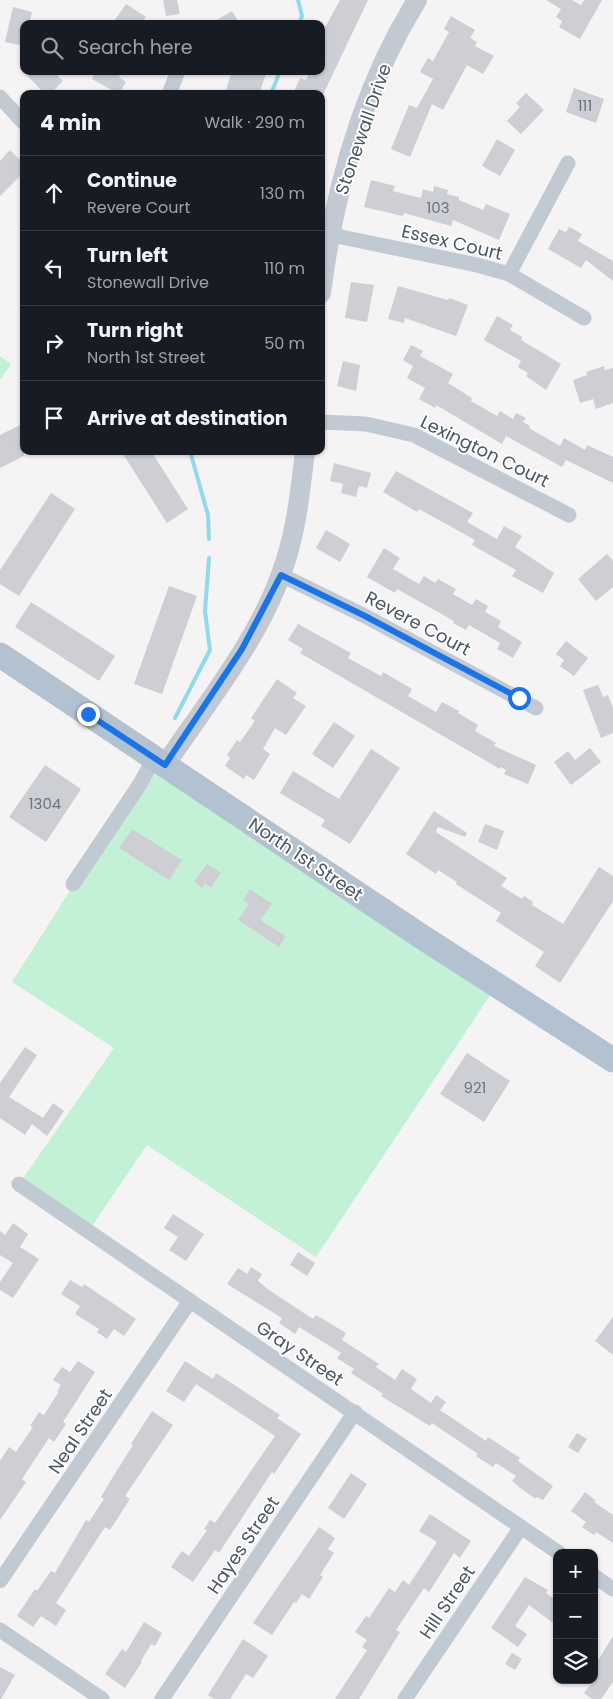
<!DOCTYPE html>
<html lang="en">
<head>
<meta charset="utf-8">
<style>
  body { margin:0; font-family:Poppins,sans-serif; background:#242831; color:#f1f3f6 }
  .controls { position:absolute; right:15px; bottom:15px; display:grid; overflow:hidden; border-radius:10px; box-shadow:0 1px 4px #0004 }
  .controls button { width:45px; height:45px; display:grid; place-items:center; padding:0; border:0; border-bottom:1px solid #363941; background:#171b24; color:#f1f3f6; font:25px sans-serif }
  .stop { position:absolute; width:15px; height:15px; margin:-11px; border:4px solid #1a73e8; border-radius:50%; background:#fff }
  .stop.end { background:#1a73e8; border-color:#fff; box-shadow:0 1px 5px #0008 }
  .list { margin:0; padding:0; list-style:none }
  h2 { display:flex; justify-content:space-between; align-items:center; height:65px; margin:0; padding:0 20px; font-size:21px }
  h2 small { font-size:16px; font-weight:400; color:#9ea1a6 }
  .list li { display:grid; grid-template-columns:32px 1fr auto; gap:15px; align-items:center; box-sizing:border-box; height:75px; padding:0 20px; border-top:1px solid #363941 }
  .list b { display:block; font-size:19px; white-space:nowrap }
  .list p { margin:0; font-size:16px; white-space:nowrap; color:#9ea1a6 }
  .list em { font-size:16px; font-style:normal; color:#9ea1a6 }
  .icon { flex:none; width:28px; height:28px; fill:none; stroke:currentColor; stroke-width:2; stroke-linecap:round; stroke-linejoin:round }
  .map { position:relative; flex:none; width:613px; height:1699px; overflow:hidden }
  .search { position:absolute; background:#171b24; box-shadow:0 1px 4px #0004; left:20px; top:20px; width:305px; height:55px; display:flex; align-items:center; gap:12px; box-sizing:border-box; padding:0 18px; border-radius:10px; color:#9ea1a6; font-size:19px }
  .panel { position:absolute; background:#171b24; box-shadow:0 1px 4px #0004; left:20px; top:90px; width:305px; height:365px; border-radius:10px }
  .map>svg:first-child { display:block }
  .green { fill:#c3f1d5 }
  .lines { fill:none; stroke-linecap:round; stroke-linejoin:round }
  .stream { stroke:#90daee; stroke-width:4 }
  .building { fill:#cdcfd5 }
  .minor { stroke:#c1cad2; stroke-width:15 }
  .tertiary { stroke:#c1cad2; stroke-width:20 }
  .primary { stroke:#b3c2d1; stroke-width:25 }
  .route { stroke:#1a73e8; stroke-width:6 }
  .labels { text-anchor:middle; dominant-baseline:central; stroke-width:4; stroke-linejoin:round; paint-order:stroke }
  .number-label { font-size:15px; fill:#6b747e }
  .street-label { font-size:18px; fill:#4a5661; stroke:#fff }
</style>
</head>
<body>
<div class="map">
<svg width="613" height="1699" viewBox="0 0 613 1699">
  <rect width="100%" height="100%" fill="#f5f3f3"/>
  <g class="green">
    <polygon points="0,356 11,364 0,380"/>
    <polygon points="154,758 497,985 316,1257 147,1145 88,1232 19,1184 114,1048 12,982"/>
  </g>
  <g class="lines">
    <g class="stream">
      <polyline points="298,0 302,16 299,24"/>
      <polyline points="271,94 280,71"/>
      <polyline points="190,451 208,515 209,539"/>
      <polyline points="175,718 210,650 205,611 209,558"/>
    </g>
  </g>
  <g class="building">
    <polygon points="163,0 177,0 180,14 166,16"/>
    <polygon points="340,0 368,0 321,99 321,94 293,94 300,78 306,80 310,71 321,71 321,35"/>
    <polygon points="546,0 572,0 581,5 584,0 602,0 580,39 559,27 562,21 556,17 561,9"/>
    <polygon points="126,4 146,17 141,24 112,24"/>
    <polygon points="13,7 32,12 29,24 24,24 24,46 5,42"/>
    <polygon points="232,11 240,24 210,24"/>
    <polygon points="451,16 475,30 470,38 477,42 475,46 494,56 483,74 467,65 443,110 432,104 410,157 391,149 409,105 417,108 433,79 420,72 428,58 433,61 449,32 444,29"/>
    <polygon points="23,71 53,71 63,81 50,94 45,94"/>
    <polygon points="96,71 122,71 119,77 126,82 119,94 92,79"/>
    <polygon points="232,71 267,71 259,94 238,94 226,90"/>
    <polygon points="574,88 604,99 596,123 566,112"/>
    <polygon points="526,93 544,110 521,134 507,121 520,107 516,103"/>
    <polygon points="497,139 515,150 500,176 482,166"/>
    <polygon points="10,150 24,164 24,172 0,196 0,161"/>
    <polygon points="371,180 395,186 393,191 421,198 423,189 433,192 434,186 448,190 447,194 459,197 459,200 483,210 486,204 510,214 499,240 453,220 451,226 404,213 403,216 364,207"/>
    <polygon points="569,227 582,234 578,241 613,261 613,281 586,260 581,268 548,249 559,229 566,232"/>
    <polygon points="351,282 374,285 367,322 345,318"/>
    <polygon points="398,286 448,300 449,298 468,305 456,336 405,318 404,323 388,319"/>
    <polygon points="497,316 513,325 510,330 522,337 521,340 561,364 546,390 526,376 528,373 518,367 521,361 484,340"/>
    <polygon points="411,345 423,351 420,356 453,374 448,383 472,398 471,401 497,416 500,411 513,419 516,413 526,418 523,422 530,426 529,428 560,446 564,438 585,450 587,445 613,457 613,483 566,460 562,467 506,436 502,444 436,405 435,408 419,399 425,388 407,378 413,366 403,360"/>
    <polygon points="343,361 360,365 356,391 337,386"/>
    <polygon points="604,366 605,370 613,368 613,403 596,409 593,399 580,403 573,380 587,375 586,372"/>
    <polygon points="24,423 24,456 0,468 0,435"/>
    <polygon points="121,451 151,451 188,509 167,523"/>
    <polygon points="334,463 371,473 367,488 359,486 356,497 341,493 343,484 330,481"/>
    <polygon points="396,471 473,513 467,522 497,539 504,526 522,536 515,547 554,573 543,593 512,576 516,570 472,545 475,540 419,509 417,512 383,492"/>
    <polygon points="51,493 75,509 19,596 0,584 0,570"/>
    <polygon points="326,530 350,544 340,562 316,548"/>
    <polygon points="384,548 400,558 393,569 419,584 424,576 435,583 438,579 456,589 453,594 472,605 476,599 488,606 485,612 501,621 498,627 522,642 513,658 497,649 500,643 469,625 466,630 453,623 454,621 397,589 395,593 367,577"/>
    <polygon points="607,554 613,561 613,587 596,601 578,579"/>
    <polygon points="169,586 197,596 162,694 134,684"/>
    <polygon points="31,602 115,656 99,681 15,627"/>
    <polygon points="298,624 351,653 348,658 381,676 383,672 412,689 408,696 436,712 442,702 459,711 458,713 478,725 475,731 496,743 494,746 536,765 528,784 504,774 506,770 501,767 500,769 300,653 303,649 288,640"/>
    <polygon points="566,641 588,658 574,676 560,666 564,660 556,654"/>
    <polygon points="277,679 297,693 293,698 306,706 286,735 275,728 263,749 270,754 254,780 246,775 244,779 225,766 230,758 227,755 237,740 240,742 255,721 251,718"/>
    <polygon points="598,685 603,697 608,695 613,708 613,733 601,738 583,690"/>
    <polygon points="334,722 355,736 333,768 312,754"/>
    <polygon points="590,748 601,762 571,785 554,762 568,751 575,760"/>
    <polygon points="371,749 400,768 350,844 321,826 325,820 280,793 293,771 339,799"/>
    <polygon points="45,765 81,789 46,842 9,817"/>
    <polygon points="434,811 467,833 465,837 438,827 436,832 507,878 501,886 522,899 524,896 533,902 532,905 563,924 599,867 613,876 613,901 560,983 535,966 544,952 496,921 501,913 456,884 457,882 438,870 436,874 406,854"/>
    <polygon points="485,824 504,831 497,850 478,842"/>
    <polygon points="132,829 182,860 169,880 119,848"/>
    <polygon points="207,864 221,873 211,887 205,884 202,888 194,882"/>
    <polygon points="250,889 272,904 260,920 286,936 279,947 238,920 249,904 243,900"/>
    <polygon points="25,1047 37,1055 9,1097 43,1118 53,1103 64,1111 47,1136 32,1124 25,1135 0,1118 0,1083"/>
    <polygon points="467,1053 510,1081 484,1122 440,1094"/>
    <polygon points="173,1214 204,1234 186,1261 169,1250 178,1237 164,1228"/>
    <polygon points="13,1223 28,1234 20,1247 39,1259 13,1298 0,1290 0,1282 13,1263 0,1255 0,1231 5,1235"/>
    <polygon points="298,1252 315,1263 307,1276 290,1265"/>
    <polygon points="251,1267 262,1274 258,1281 269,1290 313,1319 316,1315 346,1333 342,1340 379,1364 376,1367 395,1380 402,1369 417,1379 411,1389 431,1403 436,1395 446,1402 440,1410 486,1441 488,1437 520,1458 518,1461 553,1486 543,1500 537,1497 536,1499 520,1488 512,1481 516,1476 496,1463 493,1467 476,1456 478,1454 432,1423 430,1426 381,1396 383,1394 351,1373 354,1369 337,1358 341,1353 299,1327 295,1334 279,1323 282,1318 227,1284 238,1268 247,1274"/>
    <polygon points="70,1280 82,1287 84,1284 136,1319 124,1336 114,1329 107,1339 97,1332 99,1329 75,1314 80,1306 61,1294"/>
    <polygon points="613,1317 613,1355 595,1341"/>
    <polygon points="78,1361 95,1372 63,1422 66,1424 54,1442 49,1438 22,1479 26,1482 0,1520 0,1461 9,1447 16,1452 33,1427 30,1426 39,1412 44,1415 58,1393 57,1392 61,1385 53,1380 62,1367 70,1372"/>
    <polygon points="185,1361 213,1379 216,1373 280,1415 277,1418 301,1434 274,1474 272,1472 219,1553 215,1550 193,1582 171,1567 182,1551 189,1556 207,1530 204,1529 210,1520 215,1523 275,1436 196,1384 184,1402 166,1391"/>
    <polygon points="152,1411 173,1425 125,1496 130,1499 110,1530 105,1527 56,1603 66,1610 56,1626 41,1616 33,1627 17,1616 35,1589 37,1591 51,1571 55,1573 86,1520 89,1522 104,1499 101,1497 111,1480 133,1445 131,1444"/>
    <polygon points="577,1433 587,1439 578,1453 568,1447"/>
    <polygon points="351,1473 367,1484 344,1519 328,1508"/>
    <polygon points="585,1492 595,1500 594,1502 613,1515 613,1543 596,1532 594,1535 582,1527 586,1522 571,1511"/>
    <polygon points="430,1514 471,1541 460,1558 454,1553 429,1592 424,1588 396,1630 400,1632 359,1699 335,1699 367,1650 362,1647 367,1640 355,1632 366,1616 369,1618 389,1588 395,1592 403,1580 409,1585 437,1542 419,1531"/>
    <polygon points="319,1527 335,1538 328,1549 334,1553 320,1575 323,1577 309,1599 302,1594 296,1603 294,1602 272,1635 253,1623"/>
    <polygon points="525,1577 548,1590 546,1593 557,1601 557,1615 552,1622 529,1605 515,1626 527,1634 518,1647 491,1628"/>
    <polygon points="144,1622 162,1633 155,1646 151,1644 141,1661 142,1662 125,1688 105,1674 122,1649 126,1652"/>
    <polygon points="613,1636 613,1682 601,1699 592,1699 584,1693 594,1680 594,1667"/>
    <polygon points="243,1639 268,1656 253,1678 246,1674 230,1699 214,1699 208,1695"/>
    <polygon points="512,1653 522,1659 515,1670 505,1664"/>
    <polygon points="0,1667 15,1675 1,1699 0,1699"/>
  </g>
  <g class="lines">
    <g class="minor">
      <polyline points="169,94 178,71"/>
      <polyline points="0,97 24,123"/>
      <polyline points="322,233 477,265 509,274 584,318"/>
      <polyline points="509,274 568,163"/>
      <polyline points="321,422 366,424 414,435 569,515"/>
      <polyline points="281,575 365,616 536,708"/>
      <polyline points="73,884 140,784 154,758"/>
      <polyline points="19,1184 559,1553"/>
      <polyline points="594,1576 613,1589"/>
      <polyline points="0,1581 190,1301"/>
      <polyline points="0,1630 102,1699"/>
      <polyline points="162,1699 355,1412"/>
      <polyline points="405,1699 521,1527"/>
    </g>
    <g class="tertiary">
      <path d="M321 293C334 192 363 87 417 0"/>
      <path d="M165 765C204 707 258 640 281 574 296 535 300 493 305 451"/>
    </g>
    <polyline class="primary" points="0,655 416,933 613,1060"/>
  </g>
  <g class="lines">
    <polyline class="route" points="88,714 165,765 242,649 281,575 365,616 519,698"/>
  </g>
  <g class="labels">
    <g class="number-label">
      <text x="585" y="105">111</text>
      <text x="438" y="207">103</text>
      <text x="45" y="803">1304</text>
      <text x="475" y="1087">921</text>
    </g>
    <g class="street-label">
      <text transform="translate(363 129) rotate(-71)">Stonewall Drive</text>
      <text transform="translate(452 242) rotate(13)">Essex Court</text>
      <text transform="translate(485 451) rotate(26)">Lexington Court</text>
      <text transform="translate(418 623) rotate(28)">Revere Court</text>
      <text transform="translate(306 859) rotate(34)">North 1st Street</text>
      <text transform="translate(300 1353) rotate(34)">Gray Street</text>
      <text transform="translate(80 1431) rotate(-56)">Neal Street</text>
      <text transform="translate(243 1545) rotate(-56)">Hayes Street</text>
      <text transform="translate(447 1602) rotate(-56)">Hill Street</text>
    </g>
  </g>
</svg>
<div class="controls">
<button>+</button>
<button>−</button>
<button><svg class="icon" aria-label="layers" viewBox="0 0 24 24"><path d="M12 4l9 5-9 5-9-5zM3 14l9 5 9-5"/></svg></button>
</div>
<div class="stop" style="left:519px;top:698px"></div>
<div class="stop end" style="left:88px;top:714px"></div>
<div class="search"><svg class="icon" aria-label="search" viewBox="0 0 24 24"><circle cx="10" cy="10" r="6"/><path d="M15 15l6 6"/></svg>Search here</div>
<section class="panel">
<h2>4 min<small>Walk · 290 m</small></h2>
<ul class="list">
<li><svg class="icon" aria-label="ahead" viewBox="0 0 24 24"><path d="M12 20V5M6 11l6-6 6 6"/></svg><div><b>Continue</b><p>Revere Court</p></div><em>130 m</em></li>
<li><svg class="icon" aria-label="left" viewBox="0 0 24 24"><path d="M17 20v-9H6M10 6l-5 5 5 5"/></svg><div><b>Turn left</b><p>Stonewall Drive</p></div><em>110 m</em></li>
<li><svg class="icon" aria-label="right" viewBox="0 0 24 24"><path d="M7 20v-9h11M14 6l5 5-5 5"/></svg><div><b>Turn right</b><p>North 1st Street</p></div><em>50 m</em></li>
<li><svg class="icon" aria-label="arrive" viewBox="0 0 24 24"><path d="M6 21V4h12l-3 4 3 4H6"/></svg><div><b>Arrive at destination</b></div></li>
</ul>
</section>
</div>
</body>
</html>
